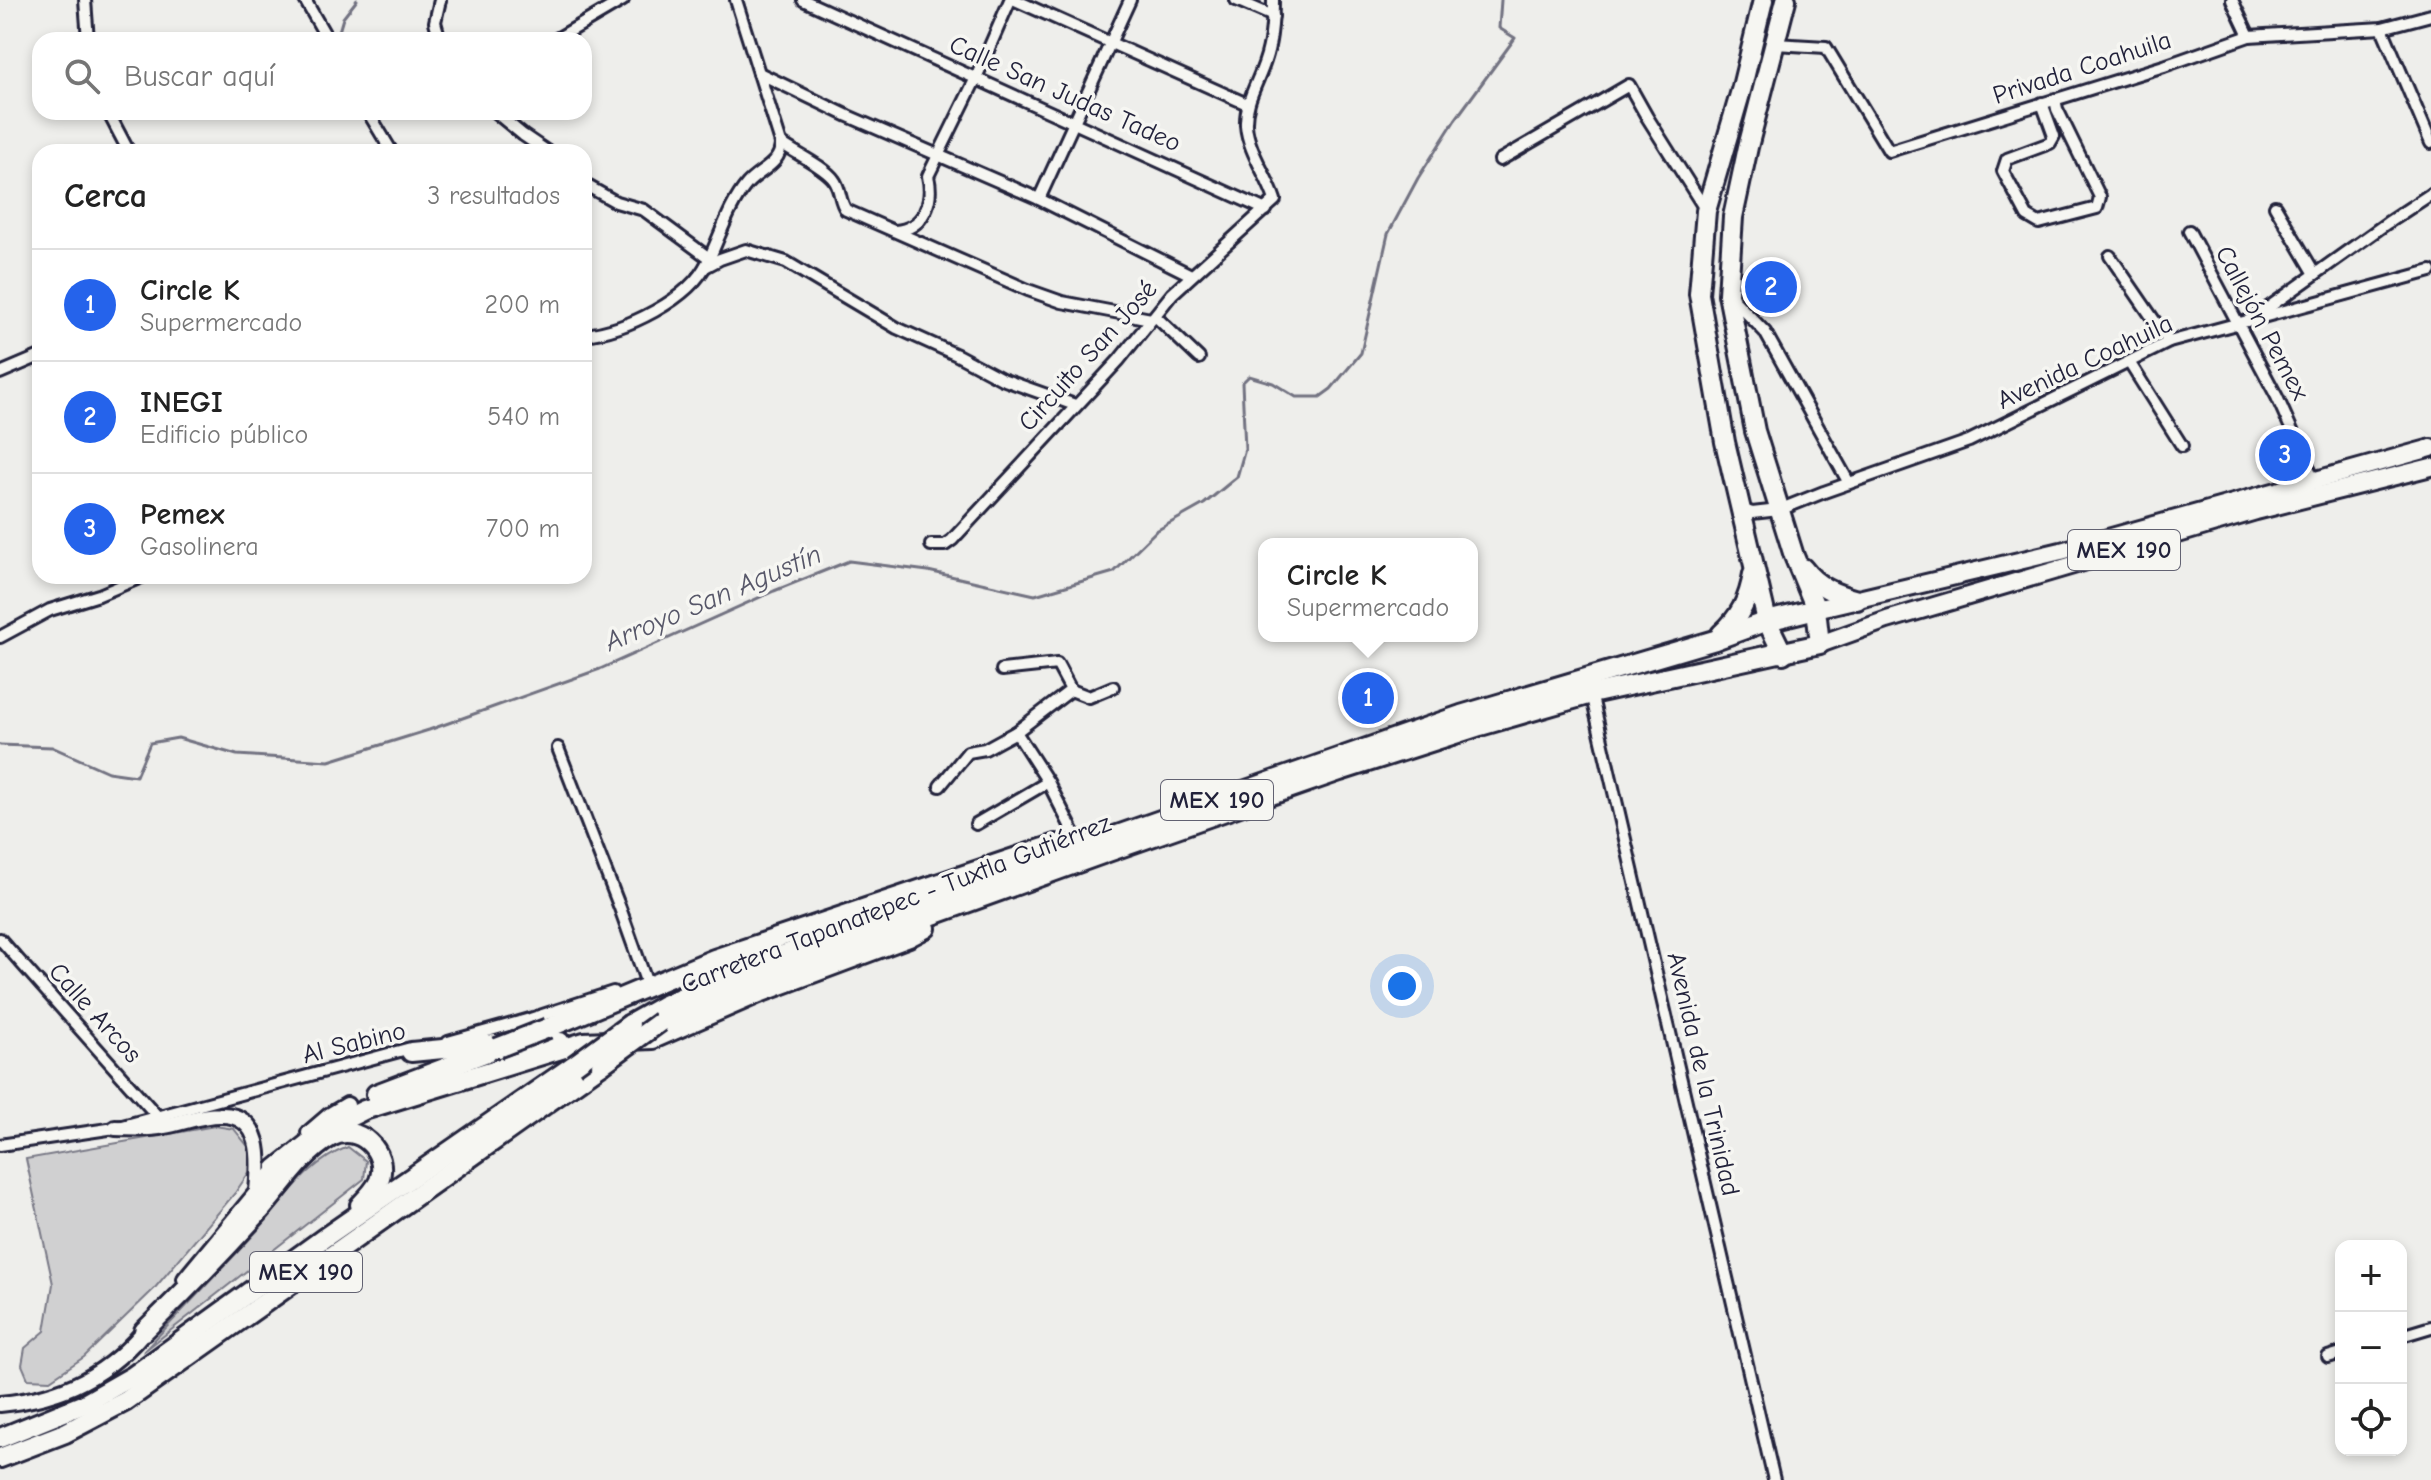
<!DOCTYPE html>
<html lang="es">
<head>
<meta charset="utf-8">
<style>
  body { margin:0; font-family:"Comic Neue",sans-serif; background:#f2f2f2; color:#222 }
  .controls { position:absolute; right:24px; bottom:24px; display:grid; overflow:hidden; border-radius:16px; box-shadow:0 4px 12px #0003 }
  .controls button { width:72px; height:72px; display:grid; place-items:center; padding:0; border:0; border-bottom:2px solid #e0e0e0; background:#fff; color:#222; font:40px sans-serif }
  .you { position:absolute; left:1402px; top:986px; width:28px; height:28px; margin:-20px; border:6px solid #fff; border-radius:50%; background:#1a73e8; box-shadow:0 0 0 12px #1a73e833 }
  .badge { display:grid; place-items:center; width:52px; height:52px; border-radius:50%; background:#2563eb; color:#fff; font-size:26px; font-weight:700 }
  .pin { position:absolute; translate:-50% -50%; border:4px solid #fff; box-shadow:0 2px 8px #0006 }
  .popup { position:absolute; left:1258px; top:538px; width:220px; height:104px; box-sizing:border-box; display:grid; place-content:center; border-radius:16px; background:#fff; filter:drop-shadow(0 2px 6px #0005); font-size:26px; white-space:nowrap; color:#767676 }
  .popup b { font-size:30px; color:#222 }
  .popup::after { content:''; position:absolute; left:50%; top:100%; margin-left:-16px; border:16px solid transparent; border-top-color:#fff }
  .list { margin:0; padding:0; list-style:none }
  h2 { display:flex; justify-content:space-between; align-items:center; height:104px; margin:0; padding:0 32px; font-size:34px }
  h2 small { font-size:26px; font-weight:400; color:#767676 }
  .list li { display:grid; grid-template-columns:52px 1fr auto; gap:24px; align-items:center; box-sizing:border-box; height:112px; padding:0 32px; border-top:2px solid #e0e0e0 }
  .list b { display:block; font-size:30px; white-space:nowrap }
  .list p { margin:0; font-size:26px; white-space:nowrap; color:#767676 }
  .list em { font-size:26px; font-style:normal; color:#767676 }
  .icon { flex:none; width:44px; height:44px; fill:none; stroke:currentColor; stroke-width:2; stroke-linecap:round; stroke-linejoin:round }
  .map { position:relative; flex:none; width:2431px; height:1480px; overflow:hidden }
  .search { position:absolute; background:#fff; box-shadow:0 4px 12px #0003; left:32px; top:32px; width:560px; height:88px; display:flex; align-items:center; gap:20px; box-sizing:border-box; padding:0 28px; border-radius:24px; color:#767676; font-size:30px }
  .panel { position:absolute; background:#fff; box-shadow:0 4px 12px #0003; left:32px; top:144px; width:560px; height:440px; border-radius:24px }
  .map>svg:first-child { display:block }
  .green { fill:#d0d0d1; stroke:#797986; stroke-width:2 }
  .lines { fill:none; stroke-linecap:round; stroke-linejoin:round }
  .stream { stroke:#727281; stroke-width:3 }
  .street-casing { stroke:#22223b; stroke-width:16 }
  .secondary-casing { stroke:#22223b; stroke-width:20 }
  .primary-casing { stroke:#22223b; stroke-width:22 }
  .highway-casing { stroke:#22223b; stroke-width:24 }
  .street { stroke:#f6f6f2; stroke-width:10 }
  .secondary { stroke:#f6f6f2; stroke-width:14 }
  .primary { stroke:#f6f6f2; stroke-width:16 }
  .highway { stroke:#f6f6f2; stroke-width:18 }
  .highway-bridge-casing { stroke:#22223b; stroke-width:24; stroke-linecap:butt }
  .highway-bridge { stroke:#f6f6f2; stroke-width:18 }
  .labels { text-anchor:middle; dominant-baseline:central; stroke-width:7; stroke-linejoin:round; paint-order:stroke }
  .shield { fill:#f6f6f2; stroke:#626272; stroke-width:2 }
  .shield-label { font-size:24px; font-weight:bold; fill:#22223b }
  .street-label { font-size:26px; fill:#22223b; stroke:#f6f6f2 }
  .water-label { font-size:28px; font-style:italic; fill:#575769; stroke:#f6f6f2 }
</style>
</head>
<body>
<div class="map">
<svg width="2431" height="1480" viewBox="0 0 2431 1480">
  <rect width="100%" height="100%" fill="#eeeeeb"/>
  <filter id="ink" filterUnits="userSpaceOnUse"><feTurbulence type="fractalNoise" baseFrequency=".0125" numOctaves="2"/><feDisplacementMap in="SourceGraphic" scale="16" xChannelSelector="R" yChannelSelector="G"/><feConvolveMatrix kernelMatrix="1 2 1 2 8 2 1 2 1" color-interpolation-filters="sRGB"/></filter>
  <g filter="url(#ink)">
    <g class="green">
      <polygon points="215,1126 234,1129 250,1149 250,1171 235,1193 154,1289 84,1357 50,1380 28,1379 22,1365 25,1348 45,1331 53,1284 26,1159"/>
      <path d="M348 1147 366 1161 364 1179 143 1352C181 1312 220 1271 258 1230 287 1198 306 1163 348 1147Z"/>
    </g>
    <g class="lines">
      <g class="stream">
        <polyline points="340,40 338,35 343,18 357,0"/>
        <polyline points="0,745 52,747 108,772 136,776 150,743 178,738 237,755 329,761 429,730 600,669 774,591 849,561 928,571 1035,595 1114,572 1156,531 1204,504 1237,477 1245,449 1242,383 1249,376 1273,383 1296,397 1320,397 1331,389 1361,353 1388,234 1418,178 1455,120 1515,38 1499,28 1501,0"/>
      </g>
      <defs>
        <g id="street">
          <polyline points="85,0 88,40"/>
          <polyline points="305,0 328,40"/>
          <polyline points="803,0 1266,210"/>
          <polyline points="1015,0 1247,104"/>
          <polyline points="1236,0 1273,16"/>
          <polyline points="2232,0 2249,36"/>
          <polyline points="2382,28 2431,143"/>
          <polyline points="440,40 435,22 440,0"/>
          <polyline points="555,40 623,0"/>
          <polyline points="1775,44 1826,47 1889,151 2164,66 2249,36 2382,28 2431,15"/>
          <polyline points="759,73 848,116 1039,199 1191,275"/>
          <polyline points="2042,103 2054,136 2050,143 2007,159 2003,171 2027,216 2039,223 2097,208 2100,197 2057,109 2055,99"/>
          <polyline points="108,112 129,152"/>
          <polyline points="368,112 392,152"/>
          <polyline points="495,112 523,135 548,152"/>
          <path d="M781 143C795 153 825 167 834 180 841 189 839 201 846 210L1028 290 1062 302 1151 319"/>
          <polyline points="1500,160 1629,85 1647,117 1705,209"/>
          <polyline points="584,184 616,202 644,210 709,258"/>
          <polyline points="1039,199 1130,0"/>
          <polyline points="2275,206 2315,274"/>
          <path d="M895 231C924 229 934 201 928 176L976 78 1010 0"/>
          <polyline points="2189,231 2277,397 2314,480"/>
          <polyline points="2110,256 2169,342"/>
          <polyline points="705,267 720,259 746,250 786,262 897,328 957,355 1002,379 1075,405"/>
          <polyline points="1730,296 1765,332 1849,483"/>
          <polyline points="1155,316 1199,358"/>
          <polyline points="2259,318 2431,271"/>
          <path d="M584 335C625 331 690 300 708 261 720 237 729 205 747 184 759 170 781 165 781 143L736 0"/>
          <polyline points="2129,362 2182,446"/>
          <polyline points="0,373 40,356"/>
          <polyline points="1741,509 1752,513 1779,510 1824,492 1969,441 2169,342 2251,320 2387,223 2431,194"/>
          <path d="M931 545H945L952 540 1119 360 1172 294 1275 200C1267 175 1248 151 1246 125 1245 101 1258 83 1265 61 1272 41 1273 21 1273 0"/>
          <polyline points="0,637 50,610 99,595 144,576"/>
          <polyline points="1002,670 1057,664 1071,690"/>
          <polyline points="1591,693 1774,1480"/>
          <polyline points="1016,732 1048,782 1076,837"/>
          <polyline points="558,748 620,908 646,981"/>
          <polyline points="940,786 968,752 985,749 1016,732 1071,690 1089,697 1113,687"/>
          <polyline points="976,824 1048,782"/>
          <polyline points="0,939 158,1117"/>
          <polyline points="448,1042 530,1019 613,992"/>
          <polyline points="0,1145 115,1128 407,1049 414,1051"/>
          <polyline points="2401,1336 2431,1327"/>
          <polyline points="2328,1357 2341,1353"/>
        </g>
        <g id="secondary">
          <path d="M115 1128C131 1128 148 1130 164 1126 182 1123 201 1115 219 1115 264 1113 260 1162 257 1191"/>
          <polyline points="309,1133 330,1115 347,1105"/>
          <polyline points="185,1279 281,1163"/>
          <path d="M0 1404C63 1398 110 1375 150 1324"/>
        </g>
        <g id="primary">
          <polyline points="1816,609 2061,551 2431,448"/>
          <polyline points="1820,644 1887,620 2256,511 2431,467"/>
        </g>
        <g id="highway">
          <polyline points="1763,0 1742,87 1706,211 1699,294 1725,442 1767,621 1783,654"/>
          <path d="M1803 568C1817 587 1836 594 1857 600"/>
          <path d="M1721 634C1740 617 1749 599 1753 574"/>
          <polyline points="660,1022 752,980 1108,852 1340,771 1480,726 1591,694 1820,644 1816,609 1794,556 1755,431 1728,294 1733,217 1748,147 1786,0"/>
          <polyline points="630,1024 662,1006 744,969 1106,839 1461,715 1715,640 1767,621 1816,609"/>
          <polyline points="548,1028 714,959 1056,844"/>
          <polyline points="411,1052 496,1044 560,1042"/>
          <polyline points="376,1094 487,1052"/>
          <polyline points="276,1169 326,1129 364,1110 584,1042 653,1039 759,993 909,937 926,928"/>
          <path d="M144 1331C184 1292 222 1253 259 1212 281 1188 301 1154 331 1137 358 1122 390 1152 379 1181 375 1190 367 1198 360 1205"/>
          <polyline points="0,1438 84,1404 133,1376 324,1238 574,1065"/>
          <polyline points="0,1458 65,1433 126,1401 601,1065"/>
        </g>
      </defs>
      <use href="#street" class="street-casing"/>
      <use href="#secondary" class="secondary-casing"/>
      <use href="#primary" class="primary-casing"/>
      <use href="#highway" class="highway-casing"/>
      <use href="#street" class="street"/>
      <use href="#secondary" class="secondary"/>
      <use href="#primary" class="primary"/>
      <use href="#highway" class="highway"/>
      <defs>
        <g id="highway-bridge">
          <polyline points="497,1048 548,1028"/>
          <polyline points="574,1065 630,1024"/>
          <polyline points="601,1065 660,1022"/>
        </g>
      </defs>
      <use href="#highway-bridge" class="highway-bridge-casing"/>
      <use href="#highway-bridge" class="highway-bridge"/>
    </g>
  </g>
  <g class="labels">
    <g class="shield">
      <rect x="2068" y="530" width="112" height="40" rx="6"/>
      <rect x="1161" y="780" width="112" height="40" rx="6"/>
      <rect x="250" y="1252" width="112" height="40" rx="6"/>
    </g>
    <g class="shield-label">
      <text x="2124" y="550">MEX 190</text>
      <text x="1217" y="800">MEX 190</text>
      <text x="306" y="1272">MEX 190</text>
    </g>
    <g class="street-label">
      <text transform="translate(2082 68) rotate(-18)">Privada Coahuila</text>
      <text transform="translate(1065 94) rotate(24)">Calle San Judas Tadeo</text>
      <text transform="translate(2262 323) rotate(62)">Callejón Pemex</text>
      <text transform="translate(1088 356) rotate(-48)">Circuito San José</text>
      <text transform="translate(2085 362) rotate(-25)">Avenida Coahuila</text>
      <text transform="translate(896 904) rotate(-21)">Carretera Tapanatepec - Tuxtla Gutiérrez</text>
      <text transform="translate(95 1013) rotate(48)">Calle Arcos</text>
      <text transform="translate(354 1043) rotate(-14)">Al Sabino</text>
      <text transform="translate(1703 1074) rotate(77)">Avenida de la Trinidad</text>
    </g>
    <g class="water-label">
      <text transform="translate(713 598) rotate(-23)">Arroyo San Agustín</text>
    </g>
  </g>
</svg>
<div class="controls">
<button>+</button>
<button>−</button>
<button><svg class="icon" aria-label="locate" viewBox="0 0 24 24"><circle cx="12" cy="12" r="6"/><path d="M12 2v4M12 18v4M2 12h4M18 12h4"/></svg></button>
</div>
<div class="you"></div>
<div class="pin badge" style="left:1368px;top:698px">1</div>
<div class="popup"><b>Circle K</b>Supermercado</div>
<div class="pin badge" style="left:1771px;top:287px">2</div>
<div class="pin badge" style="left:2285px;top:455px">3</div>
<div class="search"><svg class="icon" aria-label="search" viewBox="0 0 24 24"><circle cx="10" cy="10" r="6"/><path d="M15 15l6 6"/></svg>Buscar aquí</div>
<section class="panel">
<h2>Cerca<small>3 resultados</small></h2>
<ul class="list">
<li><span class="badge">1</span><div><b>Circle K</b><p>Supermercado</p></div><em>200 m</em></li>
<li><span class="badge">2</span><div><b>INEGI</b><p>Edificio público</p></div><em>540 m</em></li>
<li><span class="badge">3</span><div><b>Pemex</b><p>Gasolinera</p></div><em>700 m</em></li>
</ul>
</section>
</div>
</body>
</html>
